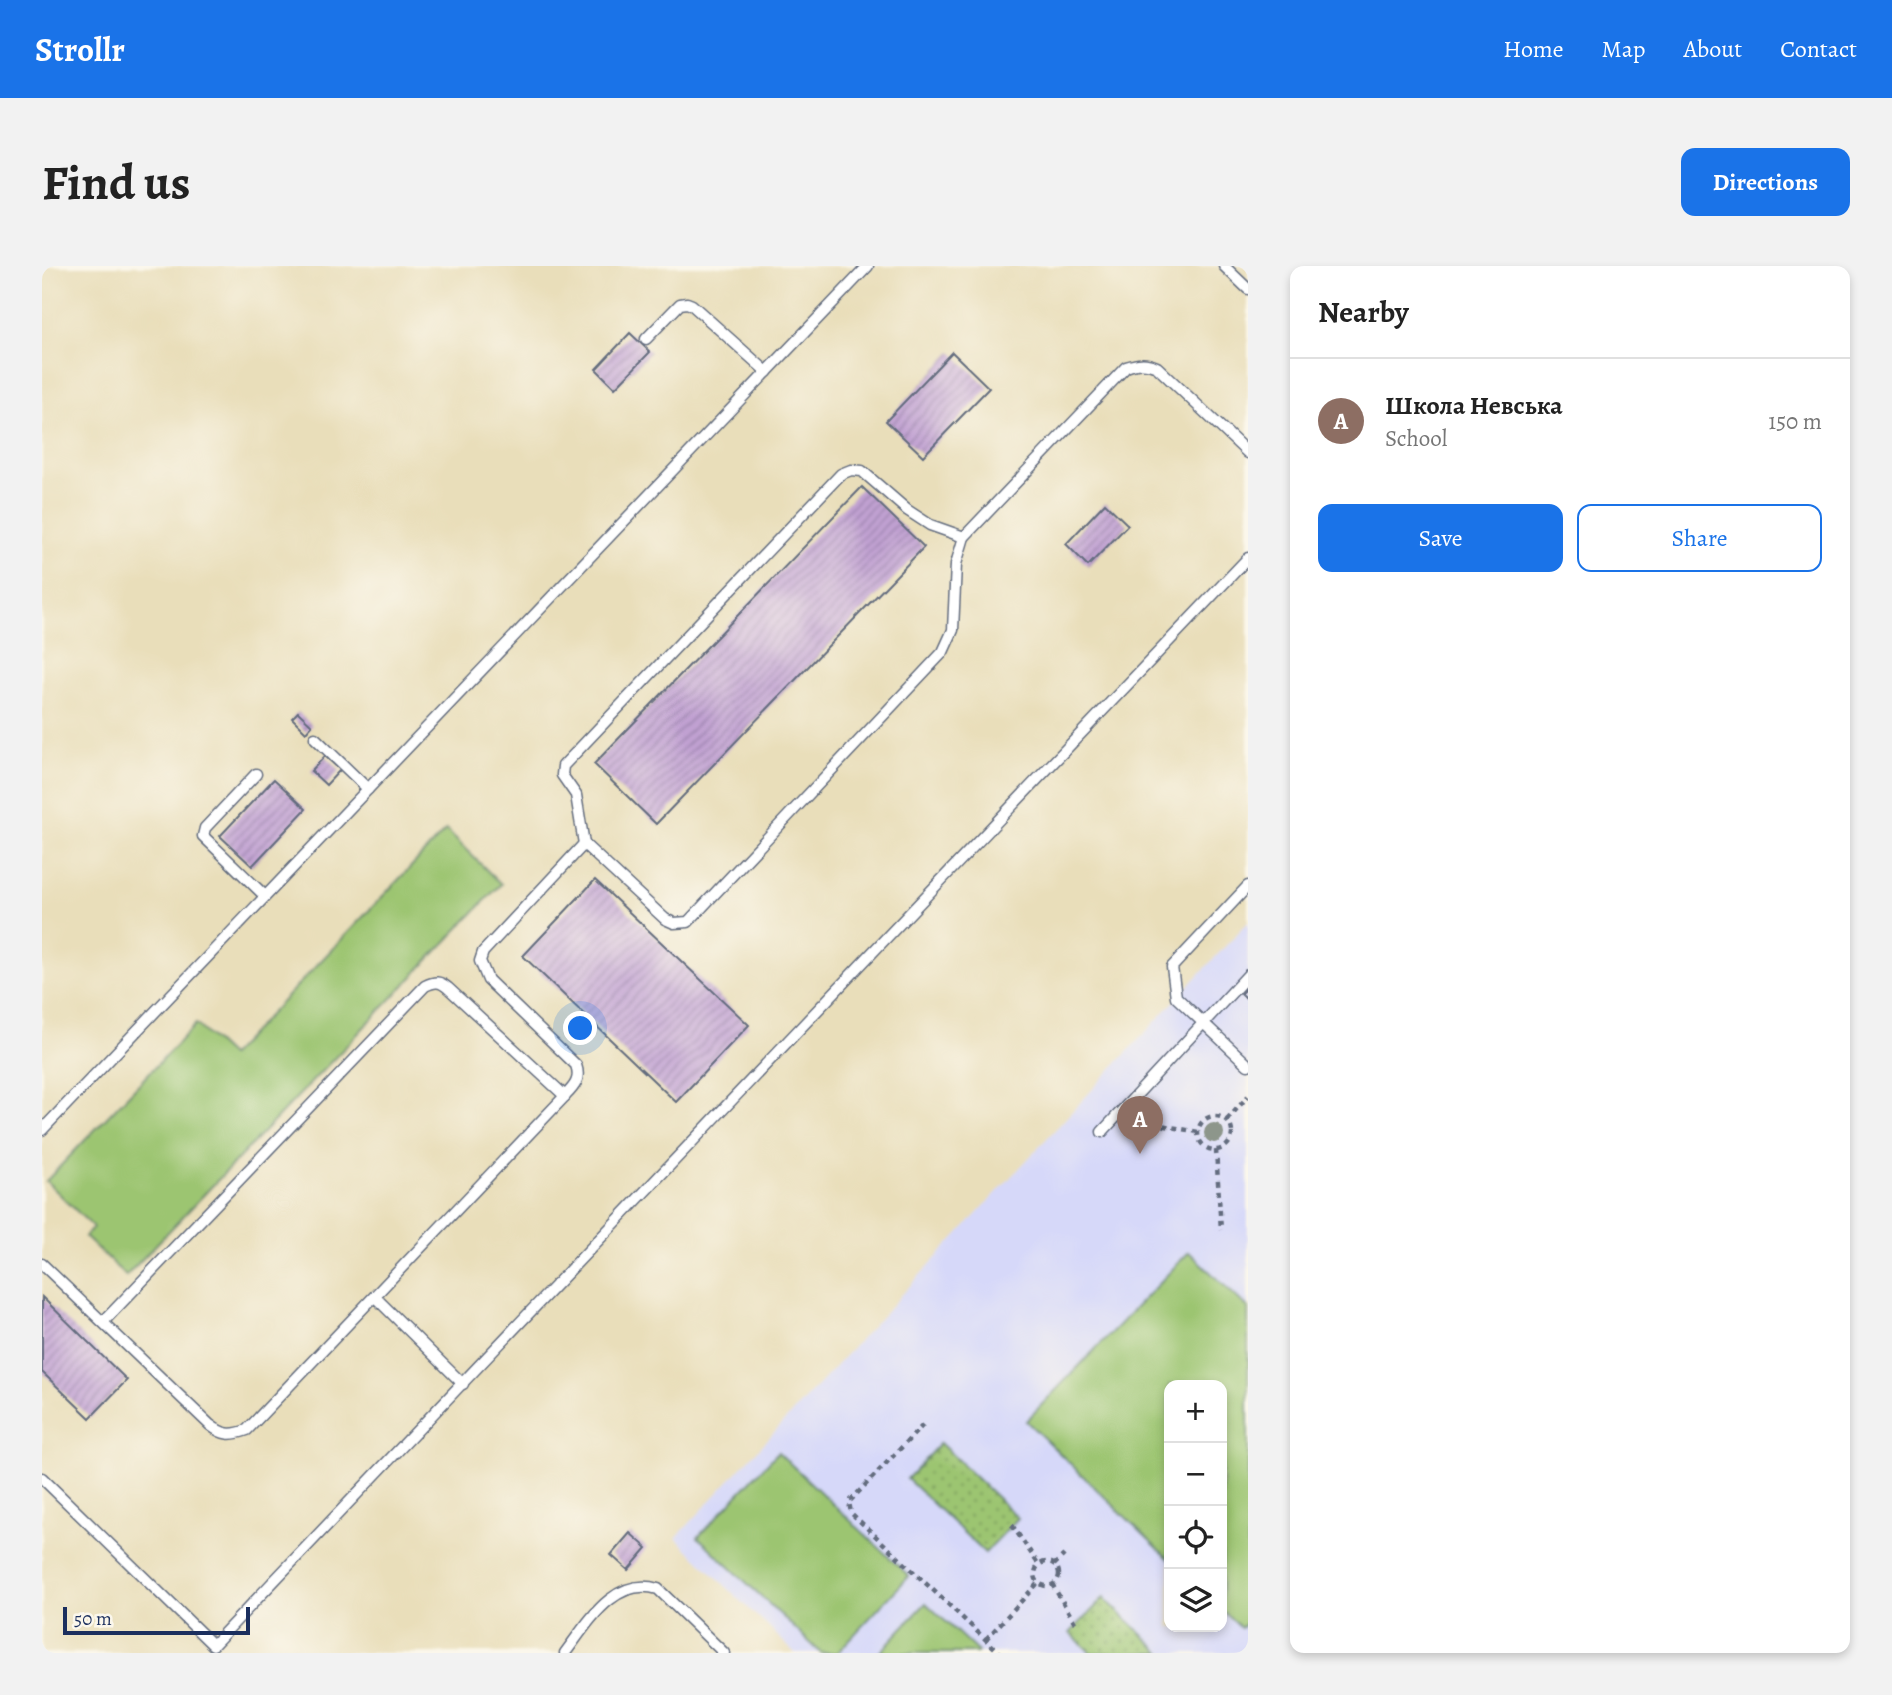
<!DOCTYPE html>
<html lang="en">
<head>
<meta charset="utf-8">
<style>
  body { margin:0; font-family:Alegreya,serif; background:#f2f2f2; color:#222 }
  .controls { position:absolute; right:21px; bottom:21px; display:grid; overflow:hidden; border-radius:14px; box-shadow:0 4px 10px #0003 }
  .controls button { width:63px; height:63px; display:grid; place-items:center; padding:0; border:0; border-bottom:2px solid #e0e0e0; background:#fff; color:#222; font:35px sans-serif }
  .scale { position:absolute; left:21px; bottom:18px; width:187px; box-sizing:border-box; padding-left:7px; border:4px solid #1b2f5e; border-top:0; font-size:19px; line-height:24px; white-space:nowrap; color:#1b2f5e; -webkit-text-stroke:5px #fbf7ec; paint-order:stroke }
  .you { position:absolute; left:539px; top:763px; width:24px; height:24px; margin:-18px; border:5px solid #fff; border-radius:50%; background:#1a73e8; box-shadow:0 0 0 10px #1a73e833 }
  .badge { display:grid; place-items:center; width:46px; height:46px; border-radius:50%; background:#1a73e8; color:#fff; font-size:23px; font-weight:700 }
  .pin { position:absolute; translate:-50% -58px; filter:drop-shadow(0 2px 4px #0008) }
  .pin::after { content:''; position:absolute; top:37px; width:24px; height:21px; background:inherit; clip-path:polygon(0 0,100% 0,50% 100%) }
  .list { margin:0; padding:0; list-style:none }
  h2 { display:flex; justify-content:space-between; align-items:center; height:91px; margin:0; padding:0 28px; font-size:30px }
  h2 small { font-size:23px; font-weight:400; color:#767676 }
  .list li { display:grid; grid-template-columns:46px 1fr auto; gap:21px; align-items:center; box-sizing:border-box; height:126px; padding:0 28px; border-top:2px solid #e0e0e0 }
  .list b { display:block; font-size:26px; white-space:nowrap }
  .list p { margin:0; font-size:23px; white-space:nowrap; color:#767676 }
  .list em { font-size:23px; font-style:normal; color:#767676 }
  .actions { display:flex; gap:14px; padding:21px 28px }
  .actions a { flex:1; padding:16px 0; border:2px solid #1a73e8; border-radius:14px; text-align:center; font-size:24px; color:#1a73e8 }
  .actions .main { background:#1a73e8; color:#fff }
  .icon { flex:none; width:38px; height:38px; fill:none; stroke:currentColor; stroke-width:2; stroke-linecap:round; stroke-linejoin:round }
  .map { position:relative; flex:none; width:1206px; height:1387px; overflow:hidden; border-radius:14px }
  header { display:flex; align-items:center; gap:42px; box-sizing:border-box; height:98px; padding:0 35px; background:#1a73e8; color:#fff }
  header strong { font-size:33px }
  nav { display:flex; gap:38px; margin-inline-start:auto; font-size:24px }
  .intro { display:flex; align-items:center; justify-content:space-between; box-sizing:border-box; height:168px; padding:0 42px }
  h1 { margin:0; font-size:49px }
  .button { padding:18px 32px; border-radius:14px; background:#1a73e8; color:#fff; font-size:24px; font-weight:700 }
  main { display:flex; gap:42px; padding:0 42px }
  aside { flex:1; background:#fff; border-radius:14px; box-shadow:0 4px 10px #0003 }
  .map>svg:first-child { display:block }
  .built { fill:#d6d8f9; fill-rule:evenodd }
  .grass { fill:#9cc571; stroke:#5c7a68; stroke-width:2 }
  .park { fill:url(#park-dots); stroke:#5c7a68; stroke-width:2 }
  .building { fill:url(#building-hatch) }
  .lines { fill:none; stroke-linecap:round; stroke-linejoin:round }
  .lane-casing { stroke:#636c7e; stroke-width:13 }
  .path { stroke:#636c7e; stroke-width:4.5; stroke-dasharray:5 5; stroke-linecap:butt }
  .lane { stroke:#fff; stroke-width:10 }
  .tree { fill:#8d968b }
</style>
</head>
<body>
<header>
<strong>Strollr</strong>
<nav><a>Home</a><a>Map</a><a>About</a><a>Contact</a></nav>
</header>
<div class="intro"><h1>Find us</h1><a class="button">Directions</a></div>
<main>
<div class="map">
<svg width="1206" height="1387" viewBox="0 0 1206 1387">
  <defs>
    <pattern id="park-dots" width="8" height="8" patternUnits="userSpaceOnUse" patternTransform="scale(1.75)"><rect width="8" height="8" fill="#9cc571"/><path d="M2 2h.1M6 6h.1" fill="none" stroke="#7ea060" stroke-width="1.8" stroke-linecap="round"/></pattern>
    <pattern id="building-hatch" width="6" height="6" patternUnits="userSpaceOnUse" patternTransform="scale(1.75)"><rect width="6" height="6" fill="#c1a1d2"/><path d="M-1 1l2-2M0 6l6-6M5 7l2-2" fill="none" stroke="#9c84ae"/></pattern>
  </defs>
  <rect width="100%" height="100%" fill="#fbf7ec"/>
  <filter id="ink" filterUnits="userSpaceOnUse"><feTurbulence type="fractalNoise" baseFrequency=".0143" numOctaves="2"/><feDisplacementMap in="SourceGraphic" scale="14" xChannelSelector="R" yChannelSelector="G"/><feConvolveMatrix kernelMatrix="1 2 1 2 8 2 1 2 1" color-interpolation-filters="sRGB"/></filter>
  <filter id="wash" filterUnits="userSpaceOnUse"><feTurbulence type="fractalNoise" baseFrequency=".00686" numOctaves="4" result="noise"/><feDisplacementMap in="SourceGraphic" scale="28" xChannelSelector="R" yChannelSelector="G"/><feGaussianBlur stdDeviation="1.57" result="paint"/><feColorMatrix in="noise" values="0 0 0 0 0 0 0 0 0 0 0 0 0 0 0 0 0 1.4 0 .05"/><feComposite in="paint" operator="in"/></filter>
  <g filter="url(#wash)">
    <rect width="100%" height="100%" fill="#e9deba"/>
    <path class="built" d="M1206 656V1387H753L634 1272ZM1127 1119H1180V1361H1127Z"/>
    <g class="grass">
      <polygon points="404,564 459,618 84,1010 43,971 51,961 4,915 154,758 188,790"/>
      <polygon points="1147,986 1206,1042 1206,1355 1199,1362 1180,1344 1180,1119 1127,1119 1127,1293 984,1155"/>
      <polygon points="736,1186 867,1310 795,1387 779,1387 656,1271"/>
      <polygon points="884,1337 936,1386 934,1387 837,1387"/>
    </g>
    <g class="park">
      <polygon points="898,1177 976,1252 943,1287 865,1213"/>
      <polygon points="1062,1332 1120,1387 1049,1387 1028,1367"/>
    </g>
    <g id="blocks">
      <g class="building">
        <polygon points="588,67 608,86 573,122 554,103"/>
        <polygon points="910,86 947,122 881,190 844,155"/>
        <polygon points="820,221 882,281 614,558 552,498"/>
        <polygon points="1063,237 1086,259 1046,300 1024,278"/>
        <polygon points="256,446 270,459 264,466 250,452"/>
        <polygon points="283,490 298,504 284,519 269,505"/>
        <polygon points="232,513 264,543 210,600 178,570"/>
        <polygon points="553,614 707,759 634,836 481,690"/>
        <polygon points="1206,720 1206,734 1199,727"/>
        <polygon points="0,1031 85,1114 48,1152 0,1106"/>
        <polygon points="588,1267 605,1282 586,1304 569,1289"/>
      </g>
    </g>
  </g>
  <g filter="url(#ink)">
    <use href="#blocks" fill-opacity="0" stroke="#636c7e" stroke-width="2"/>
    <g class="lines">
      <defs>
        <g id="lane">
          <polyline points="1182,0 1206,23"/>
          <polyline points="604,73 638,38 645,37 650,39 725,106"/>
          <polyline points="273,472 326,523"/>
          <polyline points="214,508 163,562 161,570 223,630"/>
          <polyline points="542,578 534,529 520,509 521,500 799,208 809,204 820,205 865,244 888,259 922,271"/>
          <polyline points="1206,620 1130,701 1134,731 1206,799"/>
          <polyline points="0,864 826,0"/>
          <polyline points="1060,866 1206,709"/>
          <path d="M0 998 168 1159C181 1169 189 1170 205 1164L523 830C533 820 539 813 534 799L446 714 438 695 441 686 542 578 623 653 632 657 646 656 901 386 911 364 914 298 922 271 1084 101C1096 97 1103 96 1115 101L1206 187"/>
          <polyline points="333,1031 421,1118"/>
          <path d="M61 1056 383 720C393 715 398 715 406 722L523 830"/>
          <polyline points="0,1212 171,1379 1206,292"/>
          <path d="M523 1387C546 1357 572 1310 616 1323L682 1387"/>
        </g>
      </defs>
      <use href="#lane" class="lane-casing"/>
      <g class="path">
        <circle cx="1173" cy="867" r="17"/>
        <polyline points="1092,854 1156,866"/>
        <polyline points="1185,854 1206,830"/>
        <polyline points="1174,884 1179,964"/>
        <polyline points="881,1159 807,1236 809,1247 958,1387"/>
        <polyline points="970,1259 997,1299"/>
        <circle cx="1005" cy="1308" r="12"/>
        <polyline points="1012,1299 1022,1289"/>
        <polyline points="1010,1318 1035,1360"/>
        <polyline points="944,1373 997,1316"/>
      </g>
      <use href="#lane" class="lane"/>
    </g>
    <circle class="tree" cx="1172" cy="867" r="10"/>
  </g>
</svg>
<div class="controls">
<button>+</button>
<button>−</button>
<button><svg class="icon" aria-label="locate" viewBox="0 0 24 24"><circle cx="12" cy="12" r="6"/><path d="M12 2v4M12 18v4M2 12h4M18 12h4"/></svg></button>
<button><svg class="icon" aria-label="layers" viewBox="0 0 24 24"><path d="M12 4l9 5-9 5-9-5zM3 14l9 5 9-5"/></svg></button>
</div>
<div class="scale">50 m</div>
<div class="you"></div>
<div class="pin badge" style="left:1098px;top:888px;background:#8d6e63">A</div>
</div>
<aside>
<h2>Nearby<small></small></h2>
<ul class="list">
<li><span class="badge" style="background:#8d6e63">A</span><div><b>Школа Невська</b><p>School</p></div><em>150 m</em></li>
</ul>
<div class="actions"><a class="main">Save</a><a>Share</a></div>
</aside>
</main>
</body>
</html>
